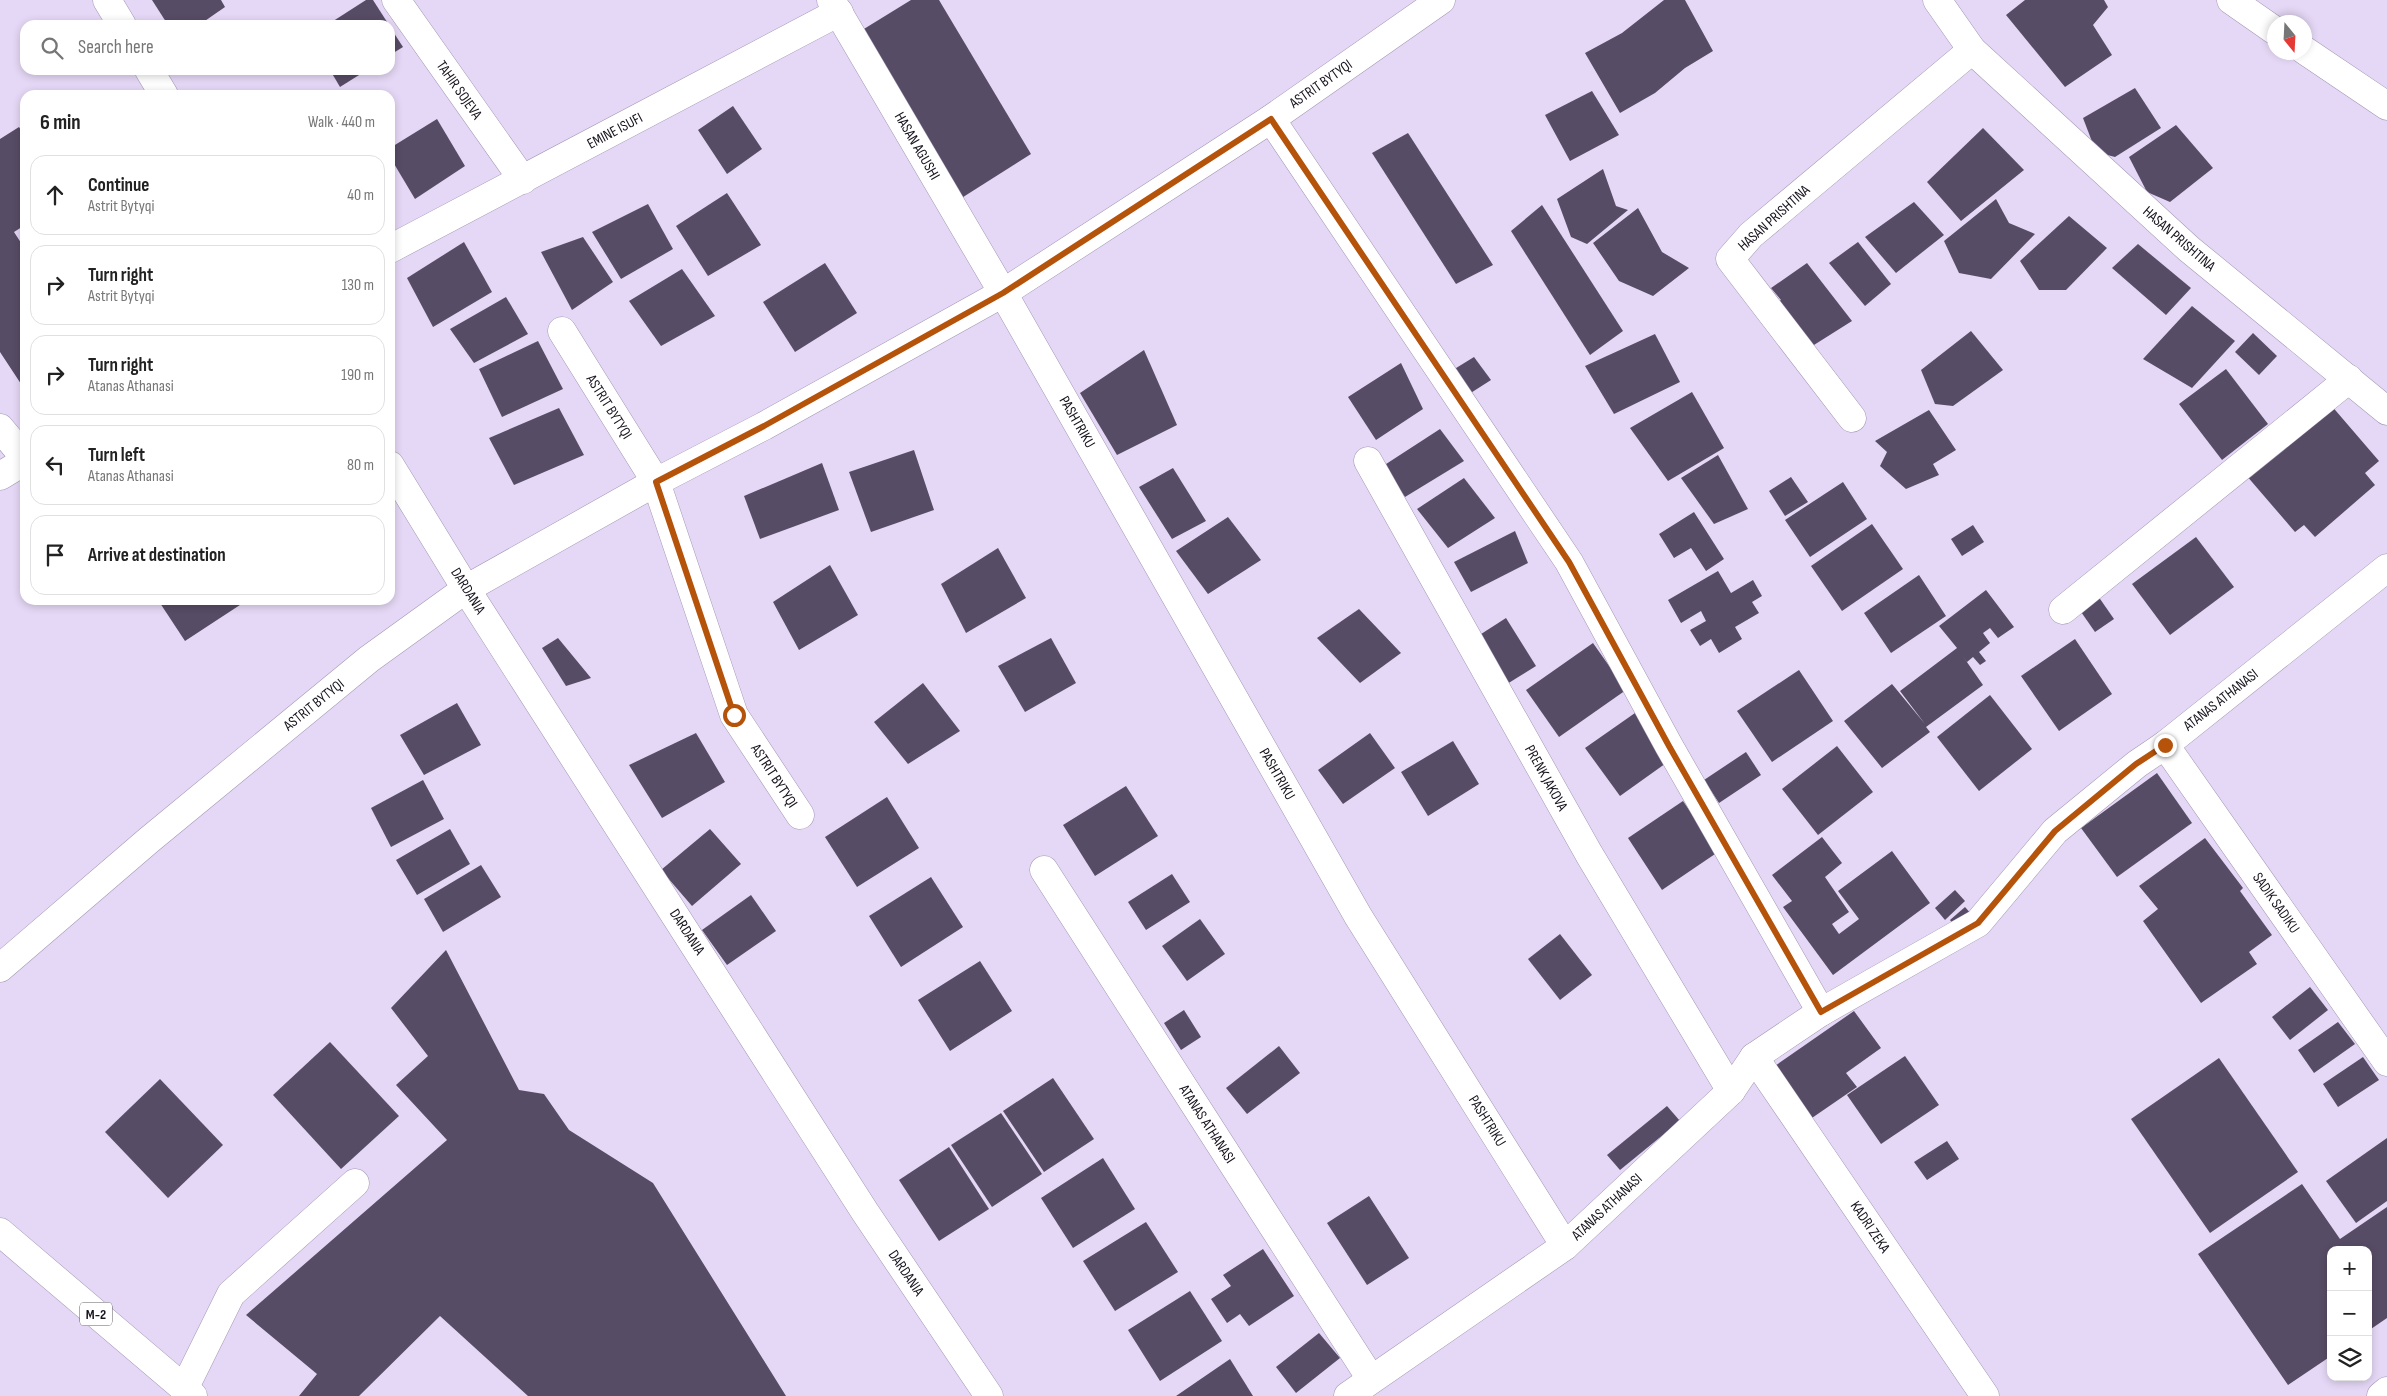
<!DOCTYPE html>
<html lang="en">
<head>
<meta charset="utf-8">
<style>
  body { margin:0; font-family:"Sofia Sans Condensed",sans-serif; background:#f2f2f2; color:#222 }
  .controls { position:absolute; right:15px; bottom:15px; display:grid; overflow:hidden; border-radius:10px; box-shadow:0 2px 8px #0003 }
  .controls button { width:45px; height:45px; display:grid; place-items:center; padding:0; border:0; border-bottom:1px solid #e0e0e0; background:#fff; color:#222; font:25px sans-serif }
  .compass { position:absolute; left:2267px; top:15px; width:45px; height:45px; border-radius:50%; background:#fff; box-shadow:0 2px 8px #0003; rotate:162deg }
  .stop { position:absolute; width:15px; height:15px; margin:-11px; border:4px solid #b45309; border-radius:50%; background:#fff }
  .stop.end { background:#b45309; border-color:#fff; box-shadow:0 1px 5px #0008 }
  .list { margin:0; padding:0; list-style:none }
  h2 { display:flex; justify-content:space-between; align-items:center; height:65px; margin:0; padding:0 20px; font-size:21px }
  h2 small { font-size:16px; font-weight:400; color:#767676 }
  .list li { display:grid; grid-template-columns:32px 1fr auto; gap:15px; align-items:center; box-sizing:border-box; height:80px; margin:0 10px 10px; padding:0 10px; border:1px solid #e0e0e0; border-radius:15px }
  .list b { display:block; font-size:19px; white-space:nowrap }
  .list p { margin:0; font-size:16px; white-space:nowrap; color:#767676 }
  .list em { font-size:16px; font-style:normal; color:#767676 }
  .icon { flex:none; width:28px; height:28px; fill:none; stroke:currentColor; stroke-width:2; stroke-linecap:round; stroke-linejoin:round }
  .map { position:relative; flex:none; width:2387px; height:1396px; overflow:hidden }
  .search { position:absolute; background:#fff; box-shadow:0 2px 8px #0003; left:20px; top:20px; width:375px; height:55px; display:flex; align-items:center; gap:12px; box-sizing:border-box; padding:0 18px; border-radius:15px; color:#767676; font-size:19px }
  .panel { position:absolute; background:#fff; box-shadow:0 2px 8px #0003; left:20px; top:90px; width:375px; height:515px; border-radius:15px }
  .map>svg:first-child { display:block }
  .building { fill:#574c65 }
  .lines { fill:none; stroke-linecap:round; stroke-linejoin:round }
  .minor-casing { stroke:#a497b4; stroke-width:29 }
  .major-casing { stroke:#a497b4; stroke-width:29 }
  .minor { stroke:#fff; stroke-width:28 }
  .major { stroke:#fff; stroke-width:28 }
  .route { stroke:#b45309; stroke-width:6 }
  .labels { text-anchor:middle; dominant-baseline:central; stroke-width:5; stroke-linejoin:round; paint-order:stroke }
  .shield { fill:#fff; stroke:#5d5a61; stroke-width:1 }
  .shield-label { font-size:14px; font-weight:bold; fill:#17131d }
  .street-label { font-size:15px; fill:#17131d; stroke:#fff }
</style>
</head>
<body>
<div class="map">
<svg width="2387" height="1396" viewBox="0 0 2387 1396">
  <rect width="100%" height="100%" fill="#e5d8f6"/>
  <g class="building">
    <polygon points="152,0 221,0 225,7 199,25 168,25"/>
    <polygon points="366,0 373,0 389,25 327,25"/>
    <polygon points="911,0 939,0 1031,154 960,199 859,32"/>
    <polygon points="1664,0 1685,0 1713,51 1685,68 1655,93 1620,113 1585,53 1622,33"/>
    <polygon points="2025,0 2104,0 2108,7 2093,25 2112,55 2065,87 2006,15"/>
    <polygon points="390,27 403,47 390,55"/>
    <polygon points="330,70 367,70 340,87"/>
    <polygon points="2135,88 2161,128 2115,157 2096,152 2083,118"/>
    <polygon points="1592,91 1619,135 1570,161 1545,115"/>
    <polygon points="733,106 762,149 727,174 698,130"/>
    <polygon points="437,119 465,166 415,199 390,157 390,148"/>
    <polygon points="2176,125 2213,168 2170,202 2147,192 2129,157"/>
    <polygon points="19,127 25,136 25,225 14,232 25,249 25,390 0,352 0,139"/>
    <polygon points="1983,128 2024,170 1961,221 1927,182"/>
    <polygon points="1408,133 1493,265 1456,284 1372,153"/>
    <polygon points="1603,169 1616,206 1628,210 1587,244 1571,237 1557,199"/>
    <polygon points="727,193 761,245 708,276 676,226"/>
    <polygon points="1996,199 2009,223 2035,234 1991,279 1959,273 1944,241"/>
    <polygon points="1914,202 1944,235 1896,273 1865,237"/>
    <polygon points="648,204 673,249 621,279 592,232"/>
    <polygon points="1542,205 1623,331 1590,355 1511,231"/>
    <polygon points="1638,208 1662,252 1689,268 1653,296 1619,281 1593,243"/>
    <polygon points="2069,216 2107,248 2066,290 2039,290 2020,261"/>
    <polygon points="583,237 613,282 572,310 541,252"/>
    <polygon points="464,242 492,292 433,327 407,278"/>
    <polygon points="1858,242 1891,284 1865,306 1829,263"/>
    <polygon points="2138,244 2191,288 2166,315 2112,268"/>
    <polygon points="825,263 857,313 795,352 763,302"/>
    <polygon points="1807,263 1852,321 1806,350 1772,305 1781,300 1771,288"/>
    <polygon points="682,269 715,316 661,346 629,301"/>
    <polygon points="506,297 528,334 474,363 450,329"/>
    <polygon points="2192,306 2235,341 2192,388 2143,359"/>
    <polygon points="1971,331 2003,370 1953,406 1935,404 1921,370"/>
    <polygon points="2253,333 2277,356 2259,375 2235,352"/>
    <polygon points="1655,334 1680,382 1614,414 1585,366"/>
    <polygon points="538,341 563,389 502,417 479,369"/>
    <polygon points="1144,350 1177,425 1117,455 1080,393"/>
    <polygon points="1474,357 1491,380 1466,396 1448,373"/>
    <polygon points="1401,363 1423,409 1376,440 1348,397"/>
    <polygon points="2226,369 2268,424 2222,460 2179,404"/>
    <polygon points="1692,392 1724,448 1668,481 1630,428"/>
    <polygon points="2330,404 2379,461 2365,473 2375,485 2315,537 2304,525 2295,532 2246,475"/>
    <polygon points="559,408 584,455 514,485 489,438"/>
    <polygon points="1929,410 1956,450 1933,464 1939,475 1906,489 1880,466 1887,452 1875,441"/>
    <polygon points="1440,429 1464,461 1405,497 1383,466"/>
    <polygon points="914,450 934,510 871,532 849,472"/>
    <polygon points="1718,455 1748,509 1714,524 1681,478"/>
    <polygon points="822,463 839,510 760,539 744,496"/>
    <polygon points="1173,468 1206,521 1172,539 1139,487"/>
    <polygon points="1791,477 1808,502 1785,516 1769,491"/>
    <polygon points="1464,478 1495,518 1448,548 1417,509"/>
    <polygon points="1843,482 1867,519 1810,557 1785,520"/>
    <polygon points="1694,512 1724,559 1706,571 1691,548 1674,558 1659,534"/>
    <polygon points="1228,517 1261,560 1208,594 1176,551"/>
    <polygon points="1872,524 1903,569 1842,611 1811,566"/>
    <polygon points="1973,525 1984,542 1962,556 1951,539"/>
    <polygon points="1515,531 1528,563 1471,592 1454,562"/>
    <polygon points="2196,537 2234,587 2170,635 2132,584"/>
    <polygon points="998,548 1026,598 966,633 941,584"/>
    <polygon points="830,565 858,615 799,650 773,602"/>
    <polygon points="1718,571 1731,593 1753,580 1762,596 1752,602 1759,613 1735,627 1742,639 1719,653 1711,639 1700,646 1690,630 1706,621 1701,611 1681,623 1668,600"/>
    <polygon points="1919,575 1946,616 1891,653 1864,613"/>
    <polygon points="1986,590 2014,627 1998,638 1990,628 1983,633 1990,643 1979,652 1986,661 1980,665 1973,657 1967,662 1962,655 1983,685 1926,727 1930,732 1882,768 1844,721 1892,684 1925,724 1900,691 1957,648 1939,626"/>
    <polygon points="2098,596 2114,619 2095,632 2079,609"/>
    <polygon points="158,600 241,600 243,603 185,641"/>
    <polygon points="1359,609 1401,653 1360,683 1317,638"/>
    <polygon points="1506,618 1536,666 1507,684 1478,636"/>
    <polygon points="558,638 591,678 566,686 542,648"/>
    <polygon points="1051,638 1076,683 1025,712 998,666"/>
    <polygon points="2075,639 2112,694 2059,731 2021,676"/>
    <polygon points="1593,643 1626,690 1559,737 1526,690"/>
    <polygon points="1799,670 1833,721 1772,762 1737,711"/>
    <polygon points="923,683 960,731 908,764 874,722"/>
    <polygon points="1990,695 2032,749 1979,791 1937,737"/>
    <polygon points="457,703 481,745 424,775 400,735"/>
    <polygon points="1635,713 1669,761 1620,796 1585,748"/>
    <polygon points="696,733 725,782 662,818 629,765"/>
    <polygon points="1370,733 1395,768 1343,804 1318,770"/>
    <polygon points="1453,741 1479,784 1428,816 1401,772"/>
    <polygon points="1837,746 1873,792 1818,835 1782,789"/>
    <polygon points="1746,752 1761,775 1719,803 1704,780"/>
    <polygon points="2157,773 2192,823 2117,877 2081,828"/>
    <polygon points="423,780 444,819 391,847 371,808"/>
    <polygon points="1126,786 1158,836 1095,876 1063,825"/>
    <polygon points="887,797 919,848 857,887 825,837"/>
    <polygon points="1683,801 1718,852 1662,890 1628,838"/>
    <polygon points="450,829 470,864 417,895 396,860"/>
    <polygon points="710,829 741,864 692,906 661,870"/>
    <polygon points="1822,837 1842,863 1825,877 1849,912 1832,924 1839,934 1859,919 1838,891 1892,851 1930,903 1833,975 1783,907 1792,901 1772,875"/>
    <polygon points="2205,838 2243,888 2240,891 2272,935 2249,952 2257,964 2201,1003 2143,921 2158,909 2139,886"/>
    <polygon points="481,865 501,897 443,932 424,899"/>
    <polygon points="1172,874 1190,902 1146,930 1128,902"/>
    <polygon points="931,877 963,927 901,967 869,916"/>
    <polygon points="1955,890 1965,901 1945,920 1935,908"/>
    <polygon points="751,895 776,931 727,965 702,930"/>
    <polygon points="1965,907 1972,915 1956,928 1950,920"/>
    <polygon points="1200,919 1225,954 1187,981 1162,946"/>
    <polygon points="1560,934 1592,975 1560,1000 1528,959"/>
    <polygon points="446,950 519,1090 544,1094 569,1130 653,1183 786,1396 528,1396 440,1316 359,1396 299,1396 317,1374 246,1315 447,1140 396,1085 428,1056 391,1008"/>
    <polygon points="980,961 1012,1011 950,1051 918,1000"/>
    <polygon points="2310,987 2328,1010 2290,1040 2272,1017"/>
    <polygon points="1184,1010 1201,1037 1181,1050 1164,1023"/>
    <polygon points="1854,1011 1881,1048 1846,1073 1857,1087 1809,1120 1772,1068"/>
    <polygon points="2338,1022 2355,1044 2314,1073 2298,1050"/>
    <polygon points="330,1042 399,1116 341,1169 273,1095"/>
    <polygon points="1279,1046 1300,1073 1247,1114 1226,1088"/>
    <polygon points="1905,1056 1939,1105 1881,1144 1847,1095"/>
    <polygon points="2363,1057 2379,1080 2338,1107 2323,1084"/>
    <polygon points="2219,1058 2298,1172 2210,1233 2131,1119"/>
    <polygon points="1053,1078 1094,1139 1044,1172 1003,1111"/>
    <polygon points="160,1079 223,1145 168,1198 105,1132"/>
    <polygon points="1667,1106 1680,1121 1620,1170 1607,1155"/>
    <polygon points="1001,1113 1042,1174 992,1207 951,1145"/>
    <polygon points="2387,1138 2387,1201 2356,1223 2326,1181"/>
    <polygon points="1947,1141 1959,1159 1927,1180 1914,1162"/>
    <polygon points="949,1147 989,1209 939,1241 899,1180"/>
    <polygon points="1103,1158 1135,1209 1073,1248 1041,1198"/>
    <polygon points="2302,1184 2340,1239 2387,1207 2387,1318 2368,1331 2368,1250 2331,1250 2331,1356 2288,1385 2198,1254"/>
    <polygon points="1369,1196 1409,1258 1367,1285 1327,1223"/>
    <polygon points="1146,1222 1178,1272 1115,1311 1083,1261"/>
    <polygon points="1263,1249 1294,1296 1249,1326 1240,1314 1227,1323 1211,1299 1231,1286 1223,1275"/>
    <polygon points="1190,1291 1222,1341 1160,1381 1128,1330"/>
    <polygon points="1319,1333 1340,1358 1296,1393 1276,1367"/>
    <polygon points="1230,1359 1253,1396 1176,1396"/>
  </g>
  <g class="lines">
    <defs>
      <g id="minor">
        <polyline points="107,0 122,25"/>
        <polyline points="396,0 523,180"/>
        <polyline points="831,0 1003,293 1358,916 1565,1246"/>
        <polyline points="1937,0 1972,50 2189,249 2387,411"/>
        <polyline points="2231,0 2274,30"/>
        <polyline points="2304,50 2387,106"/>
        <polyline points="149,70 164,95"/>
        <polyline points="1271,119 1569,562 1669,746 1821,1012"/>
        <polyline points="390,249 839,12"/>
        <polyline points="562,331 656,482 734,715 800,815"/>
        <polyline points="1852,418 1730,259 1751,235 1972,50"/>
        <polyline points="0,428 25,458"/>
        <polyline points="1368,461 1589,854 1731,1091"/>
        <polyline points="390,465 466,589 865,1212 989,1396"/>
        <polyline points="0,476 25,461"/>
        <polyline points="2063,610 2349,379"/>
        <polyline points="2165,745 2387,1062"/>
        <polyline points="1044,870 1371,1379"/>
        <polyline points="0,968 149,840 369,659 466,589 656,482 764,426 1003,293 1271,119 1441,0"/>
        <polyline points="1754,1057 1985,1396"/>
        <polyline points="184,1389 231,1294 355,1183"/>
        <polyline points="1348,1396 1565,1246 1731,1091 1754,1057 1821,1012 1978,923 2055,831 2137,764 2165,745 2387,568"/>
        <polyline points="2381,1396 2387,1391"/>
      </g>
      <polyline id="major" points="0,1232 193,1396"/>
    </defs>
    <use href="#minor" class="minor-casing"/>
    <use href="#major" class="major-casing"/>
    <use href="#minor" class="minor"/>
    <use href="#major" class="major"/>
  </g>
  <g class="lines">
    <polyline class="route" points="734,715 656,482 764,426 1003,293 1271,119 1569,562 1669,746 1821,1012 1978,923 2055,831 2136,764 2165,745"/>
  </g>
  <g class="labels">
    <rect class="shield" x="80" y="1302.5" width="32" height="23" rx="4"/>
    <g class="shield-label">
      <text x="96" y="1314">M-2</text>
    </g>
    <g class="street-label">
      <text transform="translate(1321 84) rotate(-35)">ASTRIT BYTYQI</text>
      <text transform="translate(459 90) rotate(55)">TAHIR SOJEVA</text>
      <text transform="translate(615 131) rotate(-28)">EMINE ISUFI</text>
      <text transform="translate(917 146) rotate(60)">HASAN AGUSHI</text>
      <text transform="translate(1774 218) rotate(-42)">HASAN PRISHTINA</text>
      <text transform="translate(2179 239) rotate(41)">HASAN PRISHTINA</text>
      <text transform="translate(609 407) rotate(58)">ASTRIT BYTYQI</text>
      <text transform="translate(1077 422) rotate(60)">PASHTRIKU</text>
      <text transform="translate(468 591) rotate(58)">DARDANIA</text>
      <text transform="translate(2221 700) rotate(-38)">ATANAS ATHANASI</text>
      <text transform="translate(314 705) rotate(-39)">ASTRIT BYTYQI</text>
      <text transform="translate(1277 774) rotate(60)">PASHTRIKU</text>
      <text transform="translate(774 776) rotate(57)">ASTRIT BYTYQI</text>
      <text transform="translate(1546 778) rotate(61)">PRENK JAKOVA</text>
      <text transform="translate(2276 903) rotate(55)">SADIK SADIKU</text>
      <text transform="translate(687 932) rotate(57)">DARDANIA</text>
      <text transform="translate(1487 1121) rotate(58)">PASHTRIKU</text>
      <text transform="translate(1207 1124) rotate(57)">ATANAS ATHANASI</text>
      <text transform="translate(1607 1207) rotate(-43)">ATANAS ATHANASI</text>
      <text transform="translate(1870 1227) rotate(56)">KADRI ZEKA</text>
      <text transform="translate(906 1273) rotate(56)">DARDANIA</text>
    </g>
  </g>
</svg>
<div class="controls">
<button>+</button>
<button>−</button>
<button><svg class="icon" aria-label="layers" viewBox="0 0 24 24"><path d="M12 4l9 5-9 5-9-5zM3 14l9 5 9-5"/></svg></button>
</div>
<svg class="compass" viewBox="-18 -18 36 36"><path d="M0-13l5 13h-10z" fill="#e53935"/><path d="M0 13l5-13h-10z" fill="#767676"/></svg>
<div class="stop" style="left:734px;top:715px"></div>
<div class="stop end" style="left:2165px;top:745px"></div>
<div class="search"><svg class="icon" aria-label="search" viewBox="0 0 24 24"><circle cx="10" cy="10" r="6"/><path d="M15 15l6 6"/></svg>Search here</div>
<section class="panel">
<h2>6 min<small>Walk · 440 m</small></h2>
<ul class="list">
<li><svg class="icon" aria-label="ahead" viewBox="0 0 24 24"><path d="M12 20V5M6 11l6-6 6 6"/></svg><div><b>Continue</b><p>Astrit Bytyqi</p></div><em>40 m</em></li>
<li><svg class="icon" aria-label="right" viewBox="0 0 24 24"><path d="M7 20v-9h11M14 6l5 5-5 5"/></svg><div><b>Turn right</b><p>Astrit Bytyqi</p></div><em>130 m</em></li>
<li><svg class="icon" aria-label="right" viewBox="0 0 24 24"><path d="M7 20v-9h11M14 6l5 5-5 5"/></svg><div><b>Turn right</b><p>Atanas Athanasi</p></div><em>190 m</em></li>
<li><svg class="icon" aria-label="left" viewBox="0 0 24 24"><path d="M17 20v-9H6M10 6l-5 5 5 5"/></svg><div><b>Turn left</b><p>Atanas Athanasi</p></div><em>80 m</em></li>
<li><svg class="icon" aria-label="arrive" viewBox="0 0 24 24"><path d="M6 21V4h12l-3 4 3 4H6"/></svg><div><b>Arrive at destination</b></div></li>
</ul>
</section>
</div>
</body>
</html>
